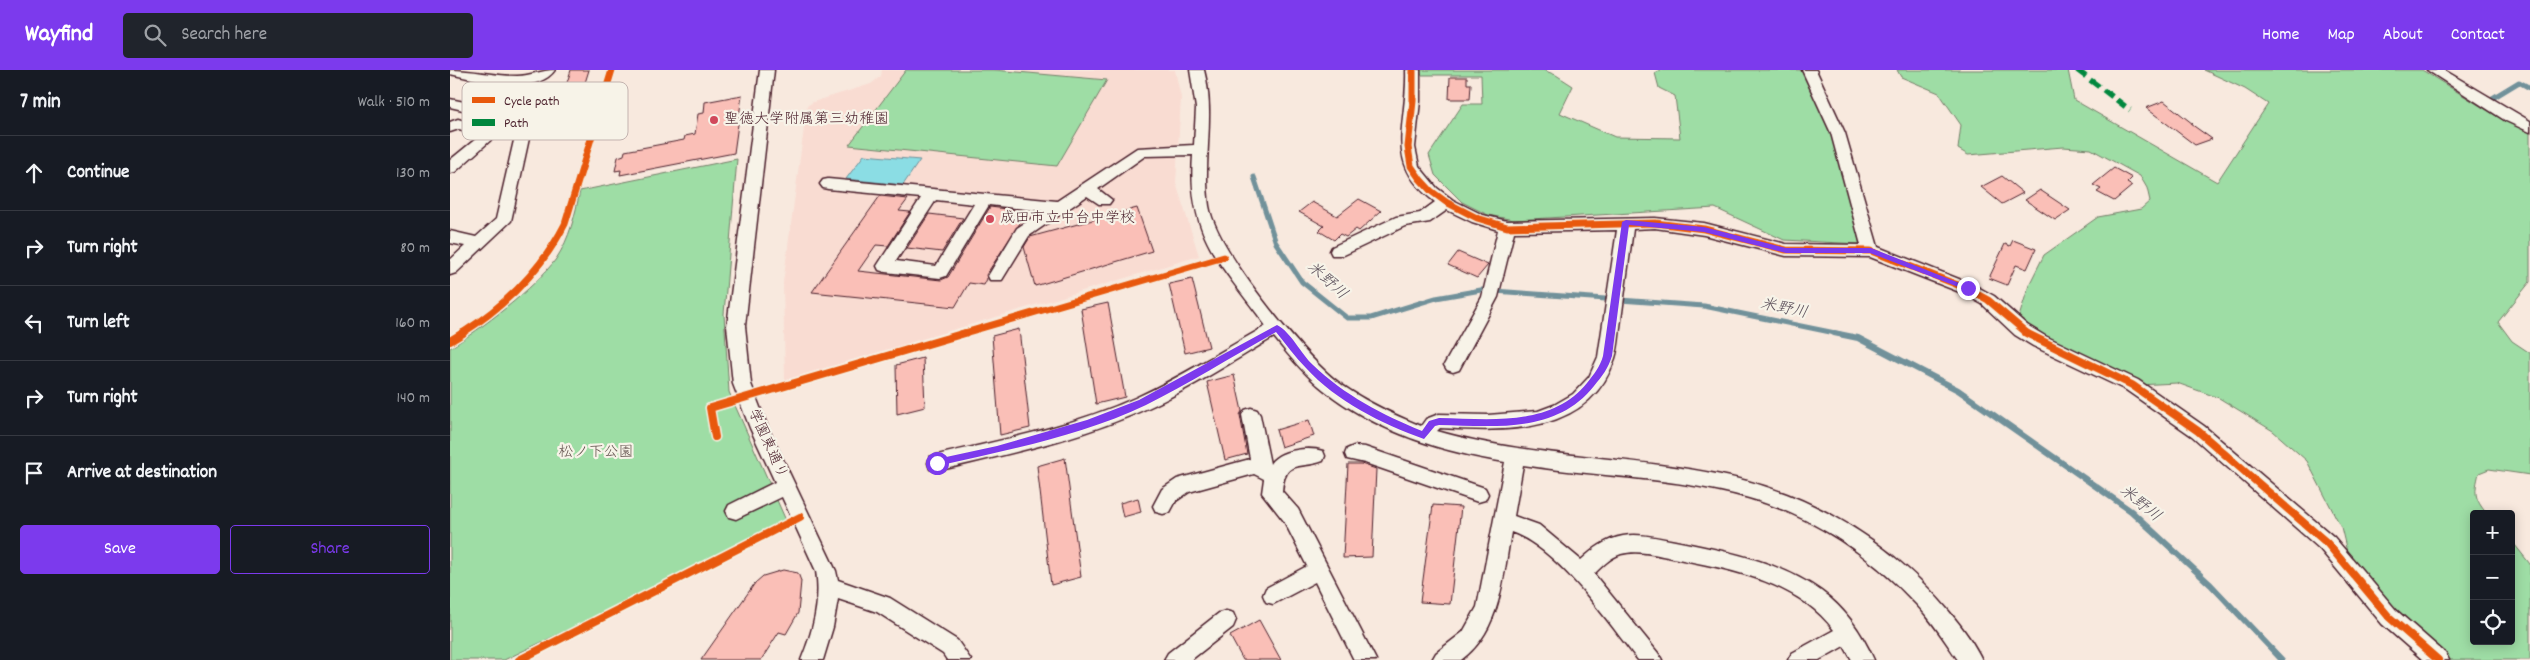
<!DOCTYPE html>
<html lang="en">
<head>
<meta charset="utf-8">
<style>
  body { margin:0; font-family:Dekko,"Klee One",sans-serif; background:#20242c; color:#f1f3f6 }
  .controls { position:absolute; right:15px; bottom:15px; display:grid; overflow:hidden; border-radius:5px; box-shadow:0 2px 12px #0003 }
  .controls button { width:45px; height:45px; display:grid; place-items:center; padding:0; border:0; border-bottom:1px solid #363941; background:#171b24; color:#f1f3f6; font:25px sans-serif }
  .stop { position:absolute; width:15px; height:15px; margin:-11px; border:4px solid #7c3aed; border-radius:50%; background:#fff }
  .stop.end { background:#7c3aed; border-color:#fff; box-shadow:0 1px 5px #0008 }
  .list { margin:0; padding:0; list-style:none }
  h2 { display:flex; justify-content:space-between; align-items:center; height:65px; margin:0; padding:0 20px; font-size:21px }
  h2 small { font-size:16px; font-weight:400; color:#9ea1a6 }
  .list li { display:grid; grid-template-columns:32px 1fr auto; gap:15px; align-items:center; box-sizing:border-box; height:75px; padding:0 20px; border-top:1px solid #363941 }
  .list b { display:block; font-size:19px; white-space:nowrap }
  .list em { font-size:16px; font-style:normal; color:#9ea1a6 }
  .actions { display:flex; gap:10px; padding:15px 20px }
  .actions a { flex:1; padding:11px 0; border:1px solid #7c3aed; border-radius:5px; text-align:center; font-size:18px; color:#7c3aed }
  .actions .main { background:#7c3aed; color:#fff }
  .icon { flex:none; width:28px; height:28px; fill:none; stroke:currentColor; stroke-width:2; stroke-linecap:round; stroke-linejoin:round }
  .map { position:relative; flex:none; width:2080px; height:590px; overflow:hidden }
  header { display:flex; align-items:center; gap:30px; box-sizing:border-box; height:70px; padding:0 25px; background:#7c3aed; color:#fff }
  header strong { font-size:24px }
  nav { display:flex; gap:28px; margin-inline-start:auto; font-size:18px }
  .search { width:350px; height:45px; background:#20242c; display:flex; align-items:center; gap:12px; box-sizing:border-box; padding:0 18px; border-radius:5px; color:#9ea1a6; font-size:19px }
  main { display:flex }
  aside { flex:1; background:#171b24 }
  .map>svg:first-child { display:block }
  .built { fill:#f9dcd2 }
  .green { fill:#9edda5; stroke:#747e68 }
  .water { fill:#8bdde4; stroke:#71919a }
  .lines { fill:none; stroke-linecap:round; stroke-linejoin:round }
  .stream-far1 { stroke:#71919a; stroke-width:5 }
  .stream { stroke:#71919a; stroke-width:6 }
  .building { fill:#fabfb7; stroke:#4a1f2b }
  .minor-casing { stroke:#4a1f2b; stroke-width:3 }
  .minor { fill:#f7f3e8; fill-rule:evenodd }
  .quiet { stroke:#00873e; stroke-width:5.5; stroke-dasharray:11 5.5; stroke-linecap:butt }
  .cycleway-far1-casing { stroke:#f7f3e8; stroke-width:9 }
  .cycleway-casing { stroke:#f7f3e8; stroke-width:11 }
  .cycleway-far1 { stroke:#e8590c; stroke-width:7 }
  .cycleway { stroke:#e8590c; stroke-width:8 }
  .route { fill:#7c3aed }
  .poi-dot { fill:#d1495b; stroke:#f7f3e8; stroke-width:2 }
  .labels { text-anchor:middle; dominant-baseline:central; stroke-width:4.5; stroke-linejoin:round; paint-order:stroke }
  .poi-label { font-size:15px; fill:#4a1f2b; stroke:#f7f3e8; text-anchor:start }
  .street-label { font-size:15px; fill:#4a1f2b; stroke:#f7f3e8 }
  .park-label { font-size:15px; fill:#5f4e4a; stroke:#f7f3e8 }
  .water-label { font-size:16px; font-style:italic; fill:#5a4e59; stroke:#f7f3e8 }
  .key { fill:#f7f3e8; stroke:#c3b3af; stroke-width:1 }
  .key-label { font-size:14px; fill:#4a1f2b }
</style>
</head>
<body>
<header>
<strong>Wayfind</strong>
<div class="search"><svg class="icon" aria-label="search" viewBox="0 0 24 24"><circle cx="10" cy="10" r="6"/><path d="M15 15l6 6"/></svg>Search here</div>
<nav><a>Home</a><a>Map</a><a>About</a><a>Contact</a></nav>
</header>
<main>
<aside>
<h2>7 min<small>Walk · 510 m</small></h2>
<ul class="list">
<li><svg class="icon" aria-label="ahead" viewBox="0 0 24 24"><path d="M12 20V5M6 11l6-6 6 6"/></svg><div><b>Continue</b></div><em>130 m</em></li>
<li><svg class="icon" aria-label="right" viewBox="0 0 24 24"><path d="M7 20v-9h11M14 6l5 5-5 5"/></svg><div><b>Turn right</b></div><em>80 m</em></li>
<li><svg class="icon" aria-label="left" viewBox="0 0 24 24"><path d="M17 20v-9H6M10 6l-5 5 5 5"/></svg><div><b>Turn left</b></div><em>160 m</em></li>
<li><svg class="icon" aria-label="right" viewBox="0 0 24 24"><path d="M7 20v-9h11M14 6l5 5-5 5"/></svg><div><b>Turn right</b></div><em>140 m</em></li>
<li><svg class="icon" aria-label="arrive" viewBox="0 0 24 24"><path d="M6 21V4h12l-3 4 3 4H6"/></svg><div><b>Arrive at destination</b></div></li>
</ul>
<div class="actions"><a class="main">Save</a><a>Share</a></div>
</aside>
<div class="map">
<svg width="2080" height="590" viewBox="0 0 2080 590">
  <rect width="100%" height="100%" fill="#f8e9de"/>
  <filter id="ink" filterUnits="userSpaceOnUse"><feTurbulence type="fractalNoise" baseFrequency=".02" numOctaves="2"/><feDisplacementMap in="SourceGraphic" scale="10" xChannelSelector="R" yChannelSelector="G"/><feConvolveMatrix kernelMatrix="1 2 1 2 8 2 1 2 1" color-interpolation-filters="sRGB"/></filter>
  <g filter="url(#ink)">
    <polygon class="built" points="432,0 725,0 731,28 726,113 749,186 335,310 333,213 357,36 363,32 421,14 431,6"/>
    <g class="green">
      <polygon points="456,0 544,0 657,10 607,96 399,75"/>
      <polygon points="971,0 1093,0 1106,5 1123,16 1110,43 1165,67 1230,68 1225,26 1209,18 1205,3 1211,0 1353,0 1381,61 1410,174 1334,170 1265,138 1064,150 1038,145 1012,132 985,105 979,85 1013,34 1032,34 1031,5 971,5"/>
      <path d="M1447 0H1618L1624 30 1767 112 1818 34 1795 19 1754 0H1972L2048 47 2080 62V212L2048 252 2062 271 2080 283V405L2039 399 2029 403C2024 423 2024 428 2037 444H2024V571H2061V470L2080 494V590H1992L1965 570 1898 486 1891 457 1857 391 1823 361 1769 328 1727 313 1687 315 1584 264 1568 250 1579 215 1594 185 1648 147 1691 139 1700 131 1697 118 1690 106 1641 79 1613 77 1518 85 1508 79 1511 55 1489 23 1451 7Z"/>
      <path d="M287 89 274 244 279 322 338 455 54 590H0V278C31 259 85 218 106 189 120 168 125 145 130 121Z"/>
    </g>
    <polygon class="water" points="414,85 470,90 453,115 396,109"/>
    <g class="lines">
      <g class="stream-far1">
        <polyline points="2041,29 2069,12 2080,18"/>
        <polyline points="804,107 826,173 852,212 897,248 921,248 986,228 1031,220 1254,236 1390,264"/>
      </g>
      <polyline class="stream" points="1384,263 1408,268 1508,320 1681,441 1761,515 1832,590"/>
    </g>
    <g class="building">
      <polygon points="121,0 139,0 134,16 115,19"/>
      <polygon points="1000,7 1017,7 1017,14 1021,14 1020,29 999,29"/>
      <polygon points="292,25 284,83 170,105 171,100 165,101 168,87 174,85 175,81 234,70 235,66 245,64 248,44 254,43 255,32"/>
      <polygon points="1714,31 1743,54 1741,54 1762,69 1745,75 1696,38"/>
      <polygon points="1664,98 1682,108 1677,113 1682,116 1664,131 1647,122 1651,119 1643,115"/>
      <polygon points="1552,106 1573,123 1552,134 1531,117"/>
      <polygon points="1590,120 1620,140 1605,150 1575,130"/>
      <polygon points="430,126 458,129 449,141 460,142 438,176 426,175 408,201 491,210 498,207 540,137 564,140 558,149 572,150 536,205 537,209 534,215 519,213 505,237 362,222"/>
      <polygon points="909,129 931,141 909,161 906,159 896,167 890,164 884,170 869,161 874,156 849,142 862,132 887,146"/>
      <polygon points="687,138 702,181 585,216 574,177 580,167"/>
      <polygon points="479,144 513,148 492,182 457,178"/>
      <polygon points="1563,170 1586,179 1577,199 1566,195 1557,215 1539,208 1555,174 1560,176"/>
      <polygon points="1008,182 1038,195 1027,208 998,195"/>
      <polygon points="742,209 759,277 735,283 719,214"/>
      <polygon points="658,233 675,327 646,334 631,239"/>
      <polygon points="569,259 580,358 550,365 542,266"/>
      <polygon points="473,288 475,337 447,344 446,295"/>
      <polygon points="784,305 792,341 790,345 797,384 775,390 757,312"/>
      <polygon points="859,350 864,366 831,377 826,360"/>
      <polygon points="615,388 631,507 601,515 587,396"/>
      <polygon points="898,394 911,394 926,399 922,487 893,488"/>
      <polygon points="688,428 691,442 673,447 670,433"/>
      <polygon points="983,435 1011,437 1000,534 970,532"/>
      <polygon points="333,500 348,503 351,511 348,543 336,564 329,562 311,590 251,590 305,513 313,506"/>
      <polygon points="809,550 831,590 793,590 780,566"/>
    </g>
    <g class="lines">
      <defs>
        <g id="minor">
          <path d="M0 0C23 0 44 6 67 6 81 6 91 0 105 0 85 28 28 10 0 4Z"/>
          <path d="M310 0H324L295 256 301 314 318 358 386 501 388 510 440 528 507 570 521 590H497L493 584 427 542 388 529 383 557 373 590H351C363 561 371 532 366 501L332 427 286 449 279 447 276 441 279 435 325 412 300 358 283 314 277 256Z"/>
          <path d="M740 0H754C766 45 752 90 759 136 766 179 849 280 884 309 909 329 942 344 971 356L976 349 989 344 1038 345 1088 341 1104 335 1123 324 1139 307 1148 287 1167 160 1064 162 1048 227 1009 300 1003 302 997 300 994 295 1032 227 1048 160 1022 152 997 140 980 152 955 156 894 185H882L880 181 882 177 946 147 970 143 985 132C932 92 958 56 956 0H970V31L965 77 969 96 987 118 1003 130 1033 145 1057 151 1205 148 1254 153 1336 174 1411 175 1381 63 1352 0H1366L1395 63 1428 177 1524 215 1544 226 1577 255 1595 266 1688 310 1754 356 1884 467 1946 540 1995 583 1999 590H1973L1932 554 1870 479 1742 366 1676 320 1583 276 1565 265 1532 234 1512 223 1420 187 1336 186 1254 165 1205 158 1183 159C1179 189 1175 220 1171 250 1169 262 1169 276 1165 288 1140 365 1057 362 990 358L987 361C1088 390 1195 385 1297 411 1356 427 1413 458 1458 499 1483 521 1518 560 1532 590H1508C1495 571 1483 552 1467 535 1423 487 1363 446 1299 428 1226 407 1148 407 1073 395L1064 446 1089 455 1131 490C1143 479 1156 469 1173 466 1190 463 1208 468 1225 471 1275 481 1329 491 1371 521 1395 538 1412 563 1424 590H1402L1394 576 1369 590H1338L1342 583 1384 560C1348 512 1283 500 1228 489 1210 486 1190 479 1171 484 1161 487 1152 496 1144 504L1208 583 1212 590H1188C1157 551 1108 478 1061 462 1053 507 1051 561 1011 590H982L986 583 1013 562 1027 537 1055 392C992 382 925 361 874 320 855 305 839 286 824 267 783 291 742 318 698 338 632 369 557 384 487 401L480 399 478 393 480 387 487 385C553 370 623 356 685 328 730 308 773 280 816 256 772 195 737 167 743 85L695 86 648 119 662 130 659 134H649L637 126 579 166 552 210H540L538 206 567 158 593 141 539 135 496 206 490 208 435 202 429 200 427 196 471 128 378 119 373 118 370 114 373 110 378 109 607 131 687 78 744 75 746 38ZM486 130 524 134 486 196 446 191Z"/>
          <polygon points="1977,0 1994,0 2080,51 2080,62 2056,51"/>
          <polygon points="0,29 76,45 83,50 61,151 6,203 0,205 0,190 15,176 0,173 0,161 26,167 46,149 68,53 0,37"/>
          <polygon points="8,49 37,58 42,69 5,102 0,103 0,90 27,68 26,64 9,59 0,62 0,52"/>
          <path d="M801 338 807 340 810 345 820 394C828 380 858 376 873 381L875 386 873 391C849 400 835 388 832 421L848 439 926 590H904L865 512 823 534 816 532 813 525 816 518 857 496 834 451 812 423 814 409 804 404 739 422 726 431 720 442 713 444 706 442 703 436 712 419 727 409 800 389 792 345 795 340Z"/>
          <polygon points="904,376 915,377 1035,418 1038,424 1035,430 1028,432 915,393 897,389 895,384 897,379"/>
          <polygon points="776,541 783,543 786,550 783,557 741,590 714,590 718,583 769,543"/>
        </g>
      </defs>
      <use href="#minor" class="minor-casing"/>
      <use href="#minor" class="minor"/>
      <polyline class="quiet" points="1627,0 1680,40"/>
      <defs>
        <g id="cycleway-far1">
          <polyline points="963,0 963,31 958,77 961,96 970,109 981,121 996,132 1027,148 1057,157 1205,153 1254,159 1336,180 1421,181 1518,219 1538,230 1578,264"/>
          <path d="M11 264C55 236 91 201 115 154L162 0"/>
          <polyline points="511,264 774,187"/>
        </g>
        <g id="cycleway">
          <polyline points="1576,263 1682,315 1748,361 1877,473 1939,547 1988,590"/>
          <polyline points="0,271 13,263"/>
          <polyline points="265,367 260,338 515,263"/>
          <polyline points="69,590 350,447"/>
        </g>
      </defs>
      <use href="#cycleway-far1" class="cycleway-far1-casing"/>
      <use href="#cycleway" class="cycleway-casing"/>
      <use href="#cycleway-far1" class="cycleway-far1"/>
      <use href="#cycleway" class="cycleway"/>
    </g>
  </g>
  <path class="route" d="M1176 150 1254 157 1336 178H1421L1522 218 1516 220 1420 183H1336L1254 162 1179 155 1162 286C1158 299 1152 306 1144 316 1106 364 1044 356 989 355L985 356 974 369C932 354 886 331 856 298 845 287 836 274 826 262 783 286 740 313 696 335 631 366 557 380 487 396L483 393 487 389 547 376 637 350 689 330 827 255C841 262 851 284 863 295 894 325 933 345 972 361L979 351 989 348C1041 349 1101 357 1137 313 1144 304 1150 297 1153 286L1172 152Z"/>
  <g class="poi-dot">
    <circle cx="264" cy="50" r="5"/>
    <circle cx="540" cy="149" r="5"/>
  </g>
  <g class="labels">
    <g class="poi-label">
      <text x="274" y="50">聖徳大学附属第三幼稚園</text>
      <text x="550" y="149">成田市立中台中学校</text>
    </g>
    <g class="street-label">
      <text transform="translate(317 374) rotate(66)">学園東通り</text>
    </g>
    <g class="park-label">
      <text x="146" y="383">松ノ下公園</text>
    </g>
    <g class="water-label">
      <text transform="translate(877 211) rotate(42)">米野川</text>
      <text transform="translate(1334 239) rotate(12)">米野川</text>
      <text transform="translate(1690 434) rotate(39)">米野川</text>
    </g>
  </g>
  <rect x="12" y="12" width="166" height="58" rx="8" class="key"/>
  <rect x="22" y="27" width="23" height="6" fill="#e8590c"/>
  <rect x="22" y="49" width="23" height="7" fill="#00873e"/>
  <g class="key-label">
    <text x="54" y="35">Cycle path</text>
    <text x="54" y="57">Path</text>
  </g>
</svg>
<div class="controls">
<button>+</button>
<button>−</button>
<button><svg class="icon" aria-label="locate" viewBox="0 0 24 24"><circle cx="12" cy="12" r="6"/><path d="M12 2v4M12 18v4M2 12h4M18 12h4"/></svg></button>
</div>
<div class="stop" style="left:487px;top:393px"></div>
<div class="stop end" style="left:1518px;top:218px"></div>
</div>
</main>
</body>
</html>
